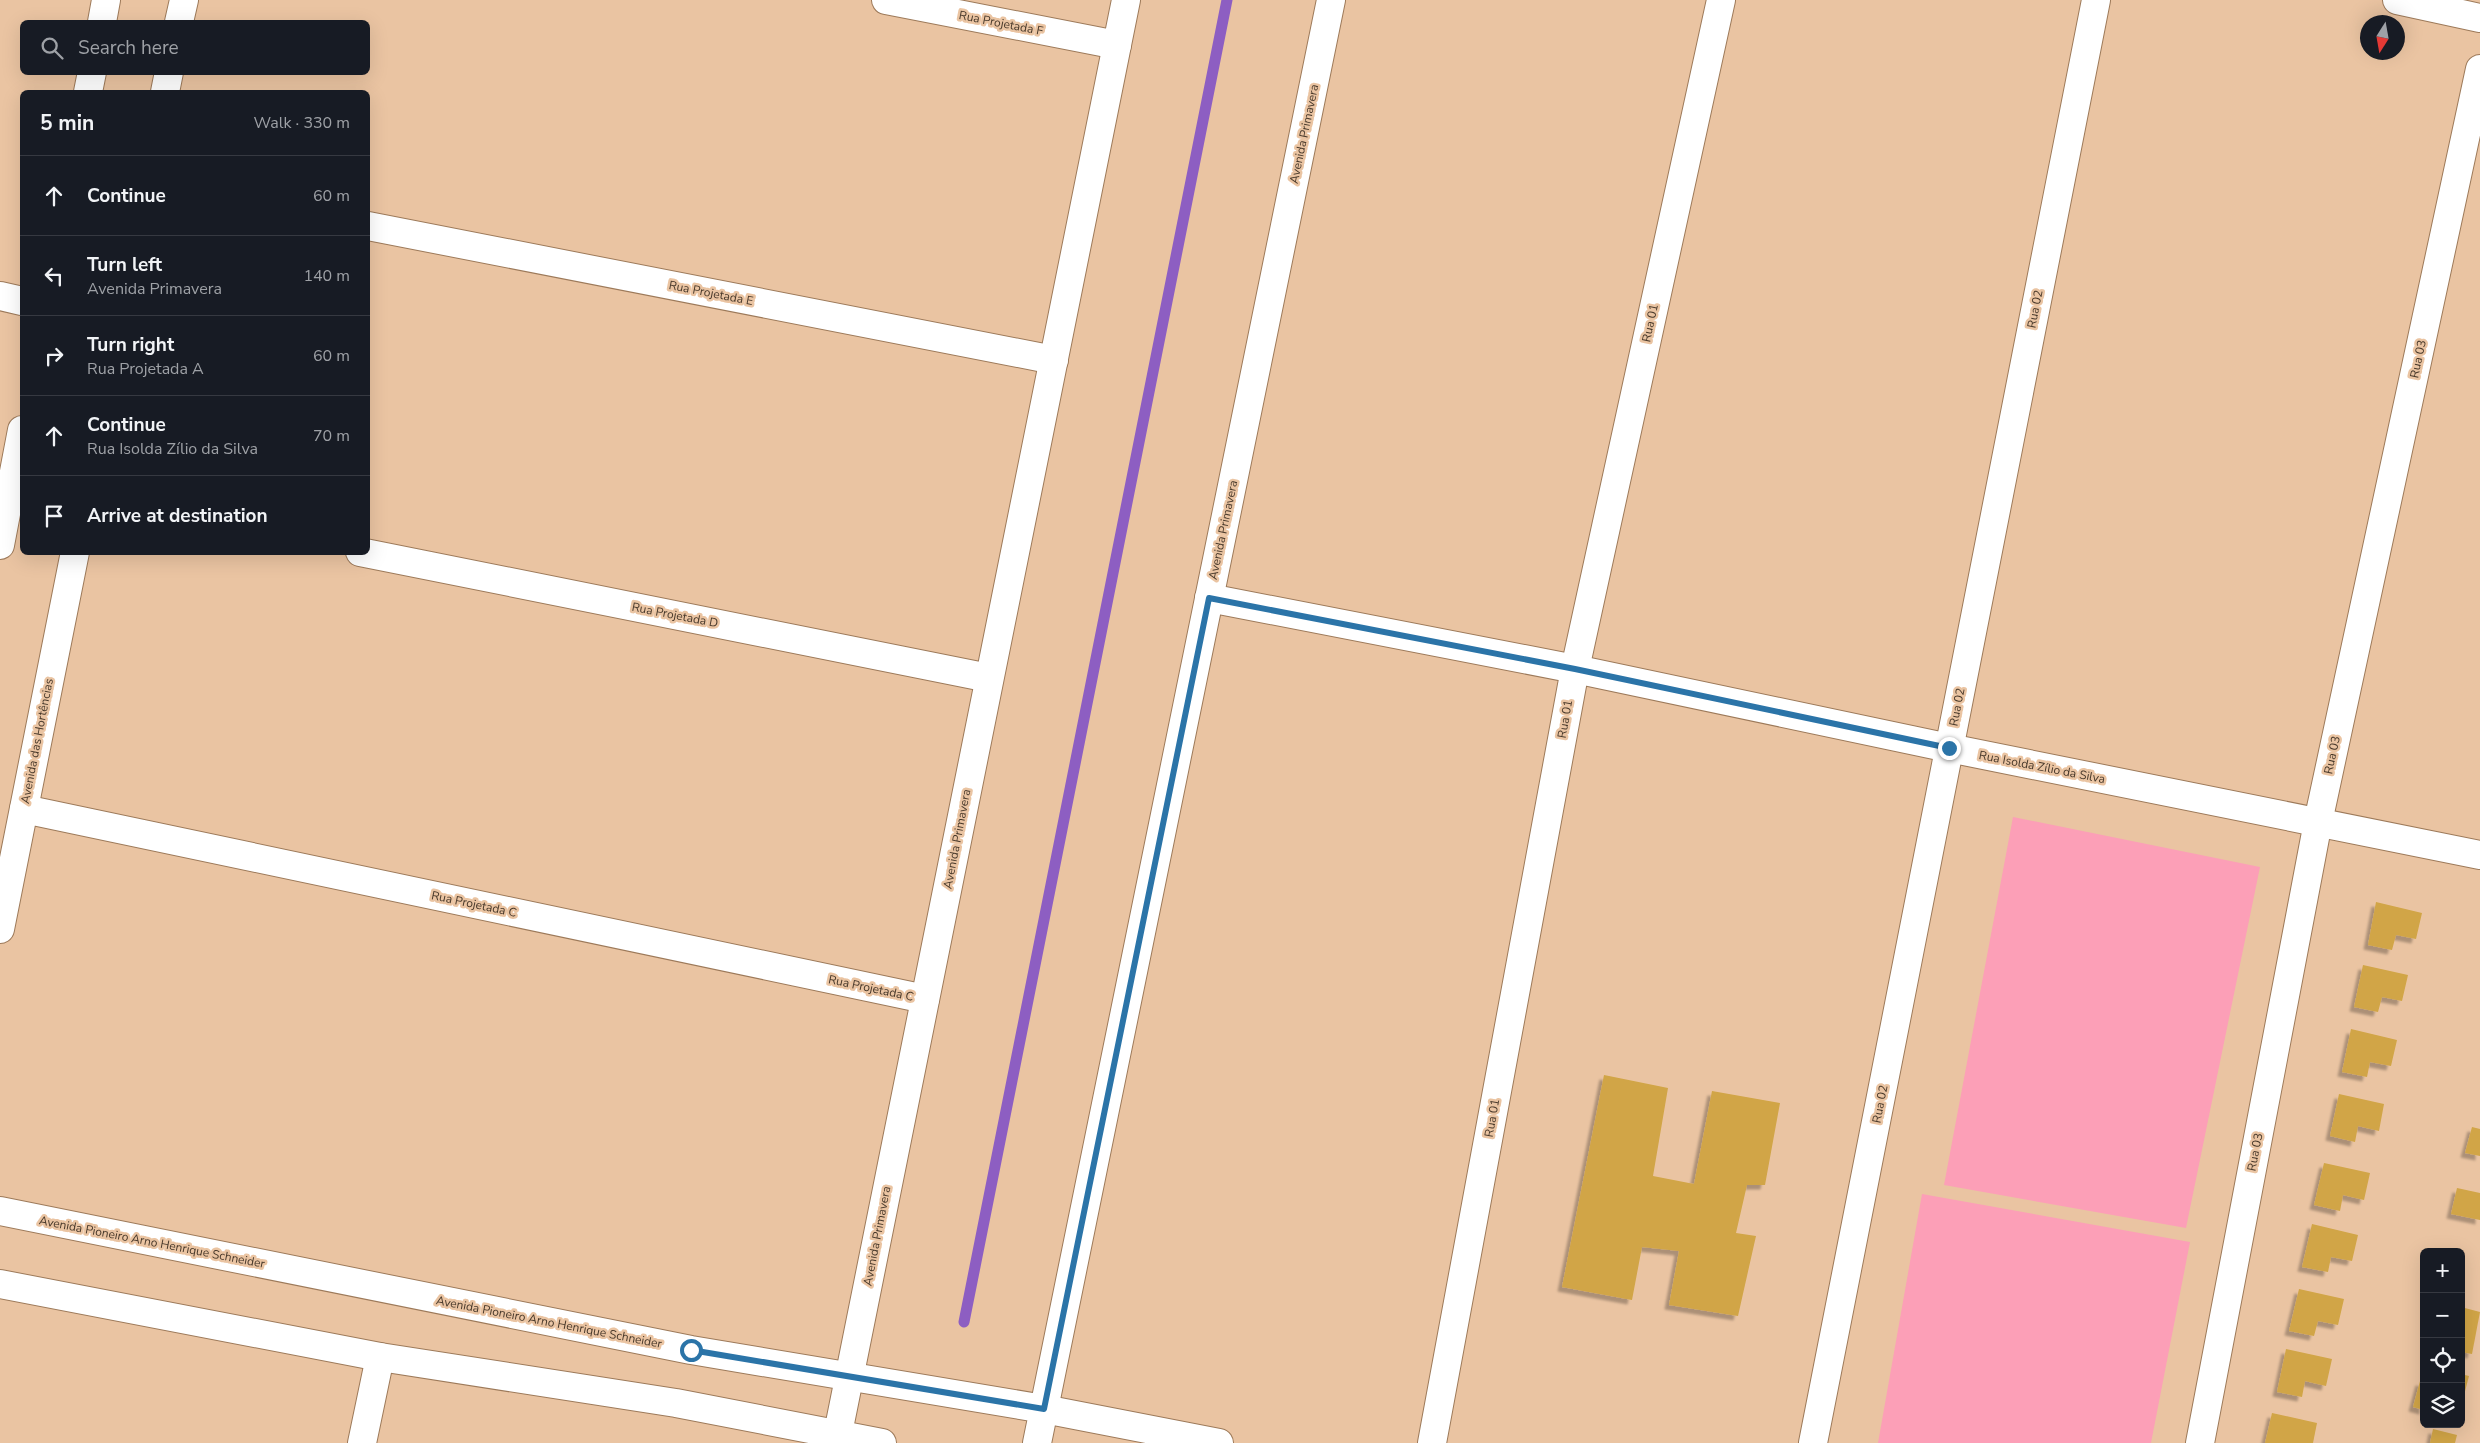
<!DOCTYPE html>
<html lang="en">
<head>
<meta charset="utf-8">
<style>
  body { margin:0; font-family:"Nunito Sans",sans-serif; background:#242831; color:#f1f3f6 }
  .controls { position:absolute; right:15px; bottom:15px; display:grid; overflow:hidden; border-radius:8px; box-shadow:0 5px 20px #0002 }
  .controls button { width:45px; height:45px; display:grid; place-items:center; padding:0; border:0; border-bottom:1px solid #363941; background:#171b24; color:#f1f3f6; font:25px sans-serif }
  .compass { position:absolute; left:2360px; top:15px; width:45px; height:45px; border-radius:50%; background:#171b24; box-shadow:0 5px 20px #0002; rotate:191deg }
  .stop { position:absolute; width:15px; height:15px; margin:-11px; border:4px solid #2b74a8; border-radius:50%; background:#fff }
  .stop.end { background:#2b74a8; border-color:#fff; box-shadow:0 1px 5px #0008 }
  .list { margin:0; padding:0; list-style:none }
  h2 { display:flex; justify-content:space-between; align-items:center; height:65px; margin:0; padding:0 20px; font-size:21px }
  h2 small { font-size:16px; font-weight:400; color:#9ea1a6 }
  .list li { display:grid; grid-template-columns:32px 1fr auto; gap:15px; align-items:center; box-sizing:border-box; height:80px; padding:0 20px; border-top:1px solid #363941 }
  .list b { display:block; font-size:19px; white-space:nowrap }
  .list p { margin:0; font-size:16px; white-space:nowrap; color:#9ea1a6 }
  .list em { font-size:16px; font-style:normal; color:#9ea1a6 }
  .icon { flex:none; width:28px; height:28px; fill:none; stroke:currentColor; stroke-width:2; stroke-linecap:round; stroke-linejoin:round }
  .map { position:relative; flex:none; width:2480px; height:1443px; overflow:hidden }
  .search { position:absolute; background:#171b24; box-shadow:0 5px 20px #0002; left:20px; top:20px; width:350px; height:55px; display:flex; align-items:center; gap:12px; box-sizing:border-box; padding:0 18px; border-radius:8px; color:#9ea1a6; font-size:19px }
  .panel { position:absolute; background:#171b24; box-shadow:0 5px 20px #0002; left:20px; top:90px; width:350px; height:465px; border-radius:8px }
  .map>svg:first-child { display:block }
  .green { fill:#fc9fb7 }
  .lines { fill:none; stroke-linecap:round; stroke-linejoin:round }
  .stream { stroke:#8d5ec2; stroke-width:11 }
  .building { fill:#d1a546; filter:url(#shadow) }
  .street-casing { stroke:#9d7a5a; stroke-width:30 }
  .secondary-casing { stroke:#9d7a5a; stroke-width:30 }
  .street { stroke:#fff; stroke-width:28 }
  .secondary { stroke:#fff; stroke-width:28 }
  .route { stroke:#2b74a8; stroke-width:6 }
  .labels { text-anchor:middle; dominant-baseline:central; stroke-width:5; stroke-linejoin:round; paint-order:stroke }
  .street-label { font-size:12px; fill:#47382a; stroke:#eac4a2 }
</style>
</head>
<body>
<div class="map">
<svg width="2480" height="1443" viewBox="0 0 2480 1443">
  <defs>
    <filter id="shadow"><feDropShadow dx="-4.5" dy="4.5" stdDeviation="1" flood-color="#0004"/></filter>
  </defs>
  <rect width="100%" height="100%" fill="#eac4a2"/>
  <g class="green">
    <polygon points="2013,817 2260,867 2186,1228 1944,1185"/>
    <polygon points="1922,1194 2190,1242 2151,1443 1878,1443"/>
  </g>
  <g class="lines">
    <polyline class="stream" points="964,1322 1227,0"/>
  </g>
  <g class="building">
    <polygon points="2376,902 2422,913 2416,939 2396,935 2392,950 2368,945"/>
    <polygon points="2363,965 2408,975 2402,1001 2382,997 2378,1012 2354,1007"/>
    <polygon points="2351,1029 2397,1040 2391,1066 2370,1062 2367,1077 2342,1072"/>
    <polygon points="1604,1075 1668,1088 1653,1176 1694,1184 1712,1091 1780,1103 1765,1185 1747,1185 1736,1233 1756,1236 1738,1316 1669,1305 1679,1251 1642,1247 1632,1300 1562,1287"/>
    <polygon points="2339,1094 2384,1104 2379,1131 2358,1126 2355,1142 2330,1136"/>
    <polygon points="2472,1127 2480,1129 2480,1156 2465,1153"/>
    <polygon points="2324,1163 2370,1173 2364,1200 2343,1195 2340,1211 2314,1205"/>
    <polygon points="2457,1188 2480,1193 2480,1220 2451,1214"/>
    <polygon points="2312,1224 2358,1235 2352,1261 2331,1257 2328,1272 2302,1267"/>
    <polygon points="2299,1289 2344,1299 2338,1325 2318,1321 2314,1336 2289,1331"/>
    <polygon points="2461,1307 2480,1312 2472,1354 2461,1352"/>
    <polygon points="2286,1349 2332,1359 2326,1386 2305,1381 2302,1397 2277,1392"/>
    <polygon points="2461,1374 2469,1376 2462,1403 2461,1403"/>
    <polygon points="2420,1381 2424,1382 2424,1410 2413,1407"/>
    <polygon points="2272,1413 2317,1423 2313,1443 2265,1443"/>
    <polygon points="2433,1429 2457,1435 2455,1443 2430,1443"/>
  </g>
  <g class="lines">
    <defs>
      <g id="street">
        <polyline points="886,0 1117,45"/>
        <polyline points="368,226 1054,360"/>
        <polyline points="0,296 22,301"/>
        <polyline points="360,552 989,678"/>
        <polyline points="1209,598 1575,669 1949,748 2480,855"/>
        <polyline points="24,809 925,999"/>
        <polyline points="362,1443 380,1357"/>
        <polyline points="1432,1443 1575,669 1721,0"/>
        <polyline points="1813,1443 2096,0"/>
        <polyline points="2200,1443 2318,822 2480,69"/>
      </g>
      <g id="secondary">
        <polyline points="2397,0 2480,18"/>
        <polyline points="102,22 106,0"/>
        <polyline points="179,22 184,0"/>
        <polyline points="88,92 92,72"/>
        <polyline points="165,92 169,72"/>
        <polyline points="0,545 22,430"/>
        <polyline points="0,929 75,552"/>
        <polyline points="0,1211 691,1350 1044,1409 1219,1443"/>
        <polyline points="0,1284 380,1357 676,1403 882,1443"/>
        <polyline points="836,1443 1126,0"/>
        <polyline points="1037,1443 1331,0"/>
      </g>
    </defs>
    <use href="#street" class="street-casing"/>
    <use href="#secondary" class="secondary-casing"/>
    <use href="#street" class="street"/>
    <use href="#secondary" class="secondary"/>
  </g>
  <g class="lines">
    <polyline class="route" points="691,1350 1044,1409 1209,598 1575,669 1949,748"/>
  </g>
  <g class="labels">
    <g class="street-label">
      <text transform="translate(1001 23) rotate(11)">Rua Projetada F</text>
      <text transform="translate(1304 134) rotate(-78)">Avenida Primavera</text>
      <text transform="translate(711 293) rotate(11)">Rua Projetada E</text>
      <text transform="translate(2035 309) rotate(-79)">Rua 02</text>
      <text transform="translate(1650 323) rotate(-78)">Rua 01</text>
      <text transform="translate(2418 359) rotate(-78)">Rua 03</text>
      <text transform="translate(1223 530) rotate(-78)">Avenida Primavera</text>
      <text transform="translate(675 615) rotate(11)">Rua Projetada D</text>
      <text transform="translate(1957 707) rotate(-79)">Rua 02</text>
      <text transform="translate(1565 719) rotate(-80)">Rua 01</text>
      <text transform="translate(37 741) rotate(-79)">Avenida das Hortências</text>
      <text transform="translate(2332 755) rotate(-78)">Rua 03</text>
      <text transform="translate(2042 767) rotate(11)">Rua Isolda Zílio da Silva</text>
      <text transform="translate(957 839) rotate(-79)">Avenida Primavera</text>
      <text transform="translate(474 904) rotate(12)">Rua Projetada C</text>
      <text transform="translate(871 988) rotate(12)">Rua Projetada C</text>
      <text transform="translate(1880 1104) rotate(-79)">Rua 02</text>
      <text transform="translate(1492 1118) rotate(-80)">Rua 01</text>
      <text transform="translate(2255 1152) rotate(-79)">Rua 03</text>
      <text transform="translate(877 1236) rotate(-79)">Avenida Primavera</text>
      <text transform="translate(152 1242) rotate(11)">Avenida Pioneiro Arno Henrique Schneider</text>
      <text transform="translate(549 1322) rotate(11)">Avenida Pioneiro Arno Henrique Schneider</text>
    </g>
  </g>
</svg>
<div class="controls">
<button>+</button>
<button>−</button>
<button><svg class="icon" aria-label="locate" viewBox="0 0 24 24"><circle cx="12" cy="12" r="6"/><path d="M12 2v4M12 18v4M2 12h4M18 12h4"/></svg></button>
<button><svg class="icon" aria-label="layers" viewBox="0 0 24 24"><path d="M12 4l9 5-9 5-9-5zM3 14l9 5 9-5"/></svg></button>
</div>
<svg class="compass" viewBox="-18 -18 36 36"><path d="M0-13l5 13h-10z" fill="#e53935"/><path d="M0 13l5-13h-10z" fill="#9ea1a6"/></svg>
<div class="stop" style="left:691px;top:1350px"></div>
<div class="stop end" style="left:1949px;top:748px"></div>
<div class="search"><svg class="icon" aria-label="search" viewBox="0 0 24 24"><circle cx="10" cy="10" r="6"/><path d="M15 15l6 6"/></svg>Search here</div>
<section class="panel">
<h2>5 min<small>Walk · 330 m</small></h2>
<ul class="list">
<li><svg class="icon" aria-label="ahead" viewBox="0 0 24 24"><path d="M12 20V5M6 11l6-6 6 6"/></svg><div><b>Continue</b></div><em>60 m</em></li>
<li><svg class="icon" aria-label="left" viewBox="0 0 24 24"><path d="M17 20v-9H6M10 6l-5 5 5 5"/></svg><div><b>Turn left</b><p>Avenida Primavera</p></div><em>140 m</em></li>
<li><svg class="icon" aria-label="right" viewBox="0 0 24 24"><path d="M7 20v-9h11M14 6l5 5-5 5"/></svg><div><b>Turn right</b><p>Rua Projetada A</p></div><em>60 m</em></li>
<li><svg class="icon" aria-label="ahead" viewBox="0 0 24 24"><path d="M12 20V5M6 11l6-6 6 6"/></svg><div><b>Continue</b><p>Rua Isolda Zílio da Silva</p></div><em>70 m</em></li>
<li><svg class="icon" aria-label="arrive" viewBox="0 0 24 24"><path d="M6 21V4h12l-3 4 3 4H6"/></svg><div><b>Arrive at destination</b></div></li>
</ul>
</section>
</div>
</body>
</html>
